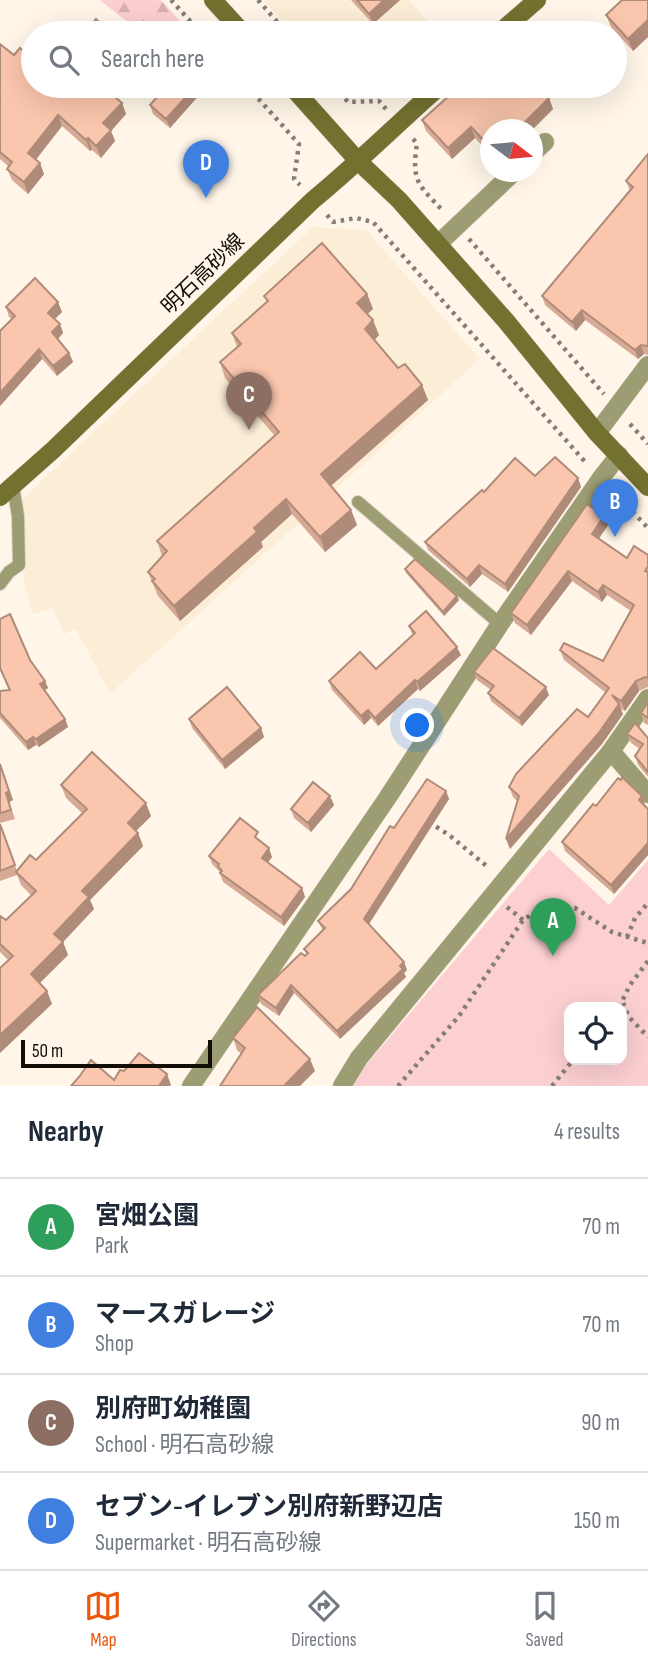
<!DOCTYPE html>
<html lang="en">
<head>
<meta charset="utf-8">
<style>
  body { margin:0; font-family:"Sofia Sans Condensed","Noto Sans JP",sans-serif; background:#f2f2f3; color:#1f2937 }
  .controls { position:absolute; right:21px; bottom:21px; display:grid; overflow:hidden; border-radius:14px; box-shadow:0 7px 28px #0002 }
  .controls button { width:63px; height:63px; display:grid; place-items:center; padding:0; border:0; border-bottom:2px solid #e0e1e3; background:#fff; color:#1f2937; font:35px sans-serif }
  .compass { position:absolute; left:480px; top:119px; width:63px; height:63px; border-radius:50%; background:#fff; box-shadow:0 7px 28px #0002; rotate:106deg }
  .scale { position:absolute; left:21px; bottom:18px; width:191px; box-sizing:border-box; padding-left:7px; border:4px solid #120d06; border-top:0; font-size:19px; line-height:24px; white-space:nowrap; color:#120d06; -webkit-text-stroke:5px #fff6e9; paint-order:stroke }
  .you { position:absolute; left:418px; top:726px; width:24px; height:24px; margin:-18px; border:5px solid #fff; border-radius:50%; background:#1a73e8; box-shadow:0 0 0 10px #1a73e833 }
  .badge { display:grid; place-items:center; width:46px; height:46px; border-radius:50%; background:#ea580c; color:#fff; font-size:23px; font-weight:700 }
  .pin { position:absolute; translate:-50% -58px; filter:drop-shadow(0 2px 4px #0008) }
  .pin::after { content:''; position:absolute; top:37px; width:24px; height:21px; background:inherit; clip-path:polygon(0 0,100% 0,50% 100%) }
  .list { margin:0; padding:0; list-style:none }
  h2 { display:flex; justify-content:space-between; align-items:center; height:91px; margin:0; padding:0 28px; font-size:30px }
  h2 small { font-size:23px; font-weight:400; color:#747a83 }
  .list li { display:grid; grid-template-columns:46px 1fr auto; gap:21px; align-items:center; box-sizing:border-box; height:98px; padding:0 28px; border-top:2px solid #e0e1e3 }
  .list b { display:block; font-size:26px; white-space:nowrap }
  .list p { margin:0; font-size:23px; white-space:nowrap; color:#747a83 }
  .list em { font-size:23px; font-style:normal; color:#747a83 }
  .icon { flex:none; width:38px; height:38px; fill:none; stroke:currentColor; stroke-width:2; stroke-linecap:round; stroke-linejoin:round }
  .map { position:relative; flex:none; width:648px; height:1086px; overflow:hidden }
  .search { position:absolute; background:#fff; box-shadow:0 7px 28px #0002; left:21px; right:21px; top:21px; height:77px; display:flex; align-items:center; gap:18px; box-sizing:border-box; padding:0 24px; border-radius:38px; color:#747a83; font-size:26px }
  .sheet { height:483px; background:#fff }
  nav { display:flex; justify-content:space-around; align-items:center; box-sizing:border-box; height:98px; border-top:2px solid #e0e1e3; background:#fff; font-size:19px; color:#747a83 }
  nav a { display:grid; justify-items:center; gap:4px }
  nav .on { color:#ea580c }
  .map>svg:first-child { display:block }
  .built { fill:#fcedd6 }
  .green { fill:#fccfd1; fill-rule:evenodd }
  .forest { fill:url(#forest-firs) }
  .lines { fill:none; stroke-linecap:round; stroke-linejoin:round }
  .lane-casing { stroke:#d9d1c5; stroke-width:14 }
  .street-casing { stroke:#d9d1c5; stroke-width:19 }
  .secondary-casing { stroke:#d9d1c5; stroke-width:19 }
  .path { stroke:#857e74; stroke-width:4.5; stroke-dasharray:3.5 5; stroke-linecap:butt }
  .lane { stroke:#9c9d73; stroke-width:12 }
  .street { stroke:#9c9d73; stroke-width:18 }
  .secondary { stroke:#727130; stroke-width:18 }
  .wall { fill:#d7aa95 }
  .shaded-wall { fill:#af8b79 }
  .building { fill:#fac6ad; stroke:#af8b79; stroke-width:2 }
  .labels { text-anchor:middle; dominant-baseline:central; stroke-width:6; stroke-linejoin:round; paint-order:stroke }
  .street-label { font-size:21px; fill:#120d06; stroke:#fff6e9 }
</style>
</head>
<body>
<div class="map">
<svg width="648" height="1086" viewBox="0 0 648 1086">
  <defs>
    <pattern id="forest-firs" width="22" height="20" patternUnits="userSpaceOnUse" patternTransform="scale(1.75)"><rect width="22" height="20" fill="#fccfd1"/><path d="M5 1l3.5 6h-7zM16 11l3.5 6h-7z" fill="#d7b1b2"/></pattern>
  </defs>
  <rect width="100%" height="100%" fill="#fff6e9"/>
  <g class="built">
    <polygon points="263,0 409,0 438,33 293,33"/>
    <polygon points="339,86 393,86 383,93 345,93"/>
    <polygon points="313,227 366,230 480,359 110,694 76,629 64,634 53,608 33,614 24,583 26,544 21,500"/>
  </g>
  <path class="green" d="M549 849 609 905 648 860V1086H353L366 1065ZM569 1007H622V1060H569Z"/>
  <polygon class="forest" points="100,0 161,0 180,21 165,33 141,33"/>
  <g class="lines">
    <defs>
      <g id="lane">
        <polyline points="358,502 500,624"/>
        <polyline points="0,584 9,572 19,565 18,516 13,486"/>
      </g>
      <g id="street">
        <polyline points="532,154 545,142"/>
        <polyline points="438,244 514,172"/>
        <polyline points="597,433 648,365"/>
        <polyline points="611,751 648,794"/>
        <polyline points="191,1086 388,797 500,624 601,478 619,455"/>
        <polyline points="342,1086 359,1058 611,751 648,698"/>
      </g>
      <g id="secondary">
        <polyline points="213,0 243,33"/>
        <polyline points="499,33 537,0"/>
        <polyline points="291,86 359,162 399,200 506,321 597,433 648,487"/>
        <path d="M0 497 53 450 313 200C357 164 397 124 440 86"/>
      </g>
    </defs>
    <use href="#lane" class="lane-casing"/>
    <use href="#street" class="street-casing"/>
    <use href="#secondary" class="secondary-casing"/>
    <g class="path">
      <polyline points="171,0 201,33"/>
      <polyline points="258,0 287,33"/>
      <polyline points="247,86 299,144 294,179 300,185"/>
      <polyline points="334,86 348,102 379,101 386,109"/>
      <path d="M413 139 417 143C411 183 419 185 444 212"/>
      <polyline points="327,215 333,222 356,218 373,222 587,464"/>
      <polyline points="469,239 604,394"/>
      <polyline points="630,424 648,444"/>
      <polyline points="615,493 648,528"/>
      <polyline points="429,822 449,835 489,868"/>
      <polyline points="507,907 523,920"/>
      <polyline points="627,937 635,918 648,903"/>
      <polyline points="623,1003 629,1017 648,1037"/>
      <polyline points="619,1007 630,985 648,961"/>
      <polyline points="398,1086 459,1016 523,920 540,909 554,905 575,908 612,932 648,943"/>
      <polyline points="552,1086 573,1060"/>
    </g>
    <use href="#lane" class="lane"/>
    <use href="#street" class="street"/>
    <use href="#secondary" class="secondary"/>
  </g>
  <g class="wall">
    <polygon points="351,0 400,0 373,24"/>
    <polygon points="620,0 648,0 648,37 633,51 611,27 606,15 621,1"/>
    <polygon points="0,44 33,86 122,86 114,96 122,103 126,114 111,131 115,141 101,158 92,150 90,151 62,126 36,160 44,174 28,194 12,180 7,169 9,167 0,159"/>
    <polygon points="156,86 207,86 170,128 153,114 150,105 162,91"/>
    <polygon points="514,95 549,98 553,109 532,130 491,130 491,155 475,138 452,159 426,131 422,120"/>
    <polygon points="648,154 648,355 644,354 638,359 585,320 576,331 545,305 542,296 630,191 626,181"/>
    <polygon points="367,294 373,309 367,314 379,335 374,340 398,368 422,385 428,400 331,486 351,510 357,525 325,552 292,514 261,542 263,547 180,621 158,596 148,572 162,556 157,541 275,436 225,378 220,362 237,347 232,333 267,302 264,296"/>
    <polygon points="6,307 62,312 55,319 60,324 63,333 58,339 69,353 73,362 57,376 42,359 0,406 0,331 12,319 9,317"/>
    <polygon points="535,476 578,478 581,487 508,592 482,574 470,587 428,550 425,542 484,492"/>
    <polygon points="604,516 608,525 599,538 627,558 648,555 648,687 639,691 625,711 621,709 623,714 602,744 510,849 517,801 513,797 509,787 588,717 606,693 564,660 560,650 603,661 631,611 607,595 602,602 572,581 531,635 515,623 511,613"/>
    <polygon points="405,569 459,600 444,616 406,573"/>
    <polygon points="0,619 45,681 48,688 45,690 65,719 68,727 39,747 36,745 28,750 0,718 0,691 9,690 0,669"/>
    <polygon points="409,626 461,655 420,691 418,689 378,726 371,718 364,725 332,690 329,681 376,669 413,636"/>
    <polygon points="474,672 549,695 522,726 491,701 488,693 491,690 477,680"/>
    <polygon points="648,702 648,725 644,723 641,713"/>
    <polygon points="189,719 261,728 264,737 225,769 192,728"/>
    <polygon points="627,734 648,738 648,777 638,765 635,756 640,749 631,743"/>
    <polygon points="0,764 13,800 9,802 15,819 0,823"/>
    <polygon points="61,785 151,816 136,831 138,833 143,846 90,900 94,909 63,942 68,955 39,983 47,991 52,1004 0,952 0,916 6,920 31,895 21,885 17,875 0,881 0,824 17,871 36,860 82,813 66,798"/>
    <polygon points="446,791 449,799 369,924 404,962 407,970 404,973 406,977 340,1039 294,993 279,1016 261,1004 258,995 307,955 304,949 323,931 318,921 351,889 394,828"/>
    <polygon points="330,796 334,805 311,832 294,818 291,809"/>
    <polygon points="642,796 644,806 648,809 648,855 614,894 565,851 562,842 596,806"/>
    <polygon points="261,841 272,857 268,862 302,888 305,897 284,926 223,882 219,871 212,864 209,856"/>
    <polygon points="233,1038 315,1071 241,1054 237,1050"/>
  </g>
  <g class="shaded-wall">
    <polygon points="384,0 400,0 373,24 369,14"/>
    <polygon points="648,20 648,37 633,51 628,39"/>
    <polygon points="108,86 122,86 110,100 106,89"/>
    <polygon points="196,86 207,86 170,128 166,119"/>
    <polygon points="549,98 553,109 532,130 517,130"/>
    <polygon points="122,103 126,114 111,131 115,141 101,158 96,146 103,123"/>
    <polygon points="58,115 62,126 32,164 28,153"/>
    <polygon points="471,127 475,138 452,159 448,148"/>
    <polygon points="88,138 92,150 90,151 86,140"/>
    <polygon points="40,163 44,174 28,194 24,182"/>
    <polygon points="367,294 373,309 363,318 357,303"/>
    <polygon points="58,302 62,312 51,322 48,313"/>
    <polygon points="582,310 585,320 576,331 572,322"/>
    <polygon points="373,320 379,335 370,345 365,329"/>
    <polygon points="60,324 63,333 55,342 52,332"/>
    <polygon points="641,345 644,354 638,359 635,350"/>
    <polygon points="39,349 42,359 0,406 0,393"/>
    <polygon points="69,353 73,362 57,376 53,366"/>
    <polygon points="422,385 428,400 326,490 321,474"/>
    <polygon points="578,478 581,487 508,592 505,584"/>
    <polygon points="286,499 292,514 261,542 263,547 180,621 174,606 254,528"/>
    <polygon points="351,510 357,525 325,552 320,537"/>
    <polygon points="604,516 608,525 596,543 592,534"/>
    <polygon points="479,565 482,574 470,587 467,579"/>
    <polygon points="568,571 572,581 531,635 527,625"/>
    <polygon points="603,585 607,595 602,602 598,592"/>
    <polygon points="457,596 459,600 444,616 443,612"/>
    <polygon points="457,647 461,655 420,691 417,682"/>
    <polygon points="415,680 418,689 378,726 375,718"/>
    <polygon points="45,681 48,688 43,691 40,684"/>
    <polygon points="636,681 639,691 625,711 621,701"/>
    <polygon points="546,687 549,695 522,726 519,718"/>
    <polygon points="619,704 623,714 602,744 510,849 506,839"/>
    <polygon points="368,710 371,718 364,725 361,716"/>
    <polygon points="65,719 68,727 39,747 36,739"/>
    <polygon points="261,728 264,737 225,769 222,760"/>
    <polygon points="33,737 36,745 28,750 26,742"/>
    <polygon points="0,764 13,800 9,802 15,819 6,793"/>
    <polygon points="446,791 449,799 367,927 364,919"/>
    <polygon points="330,796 334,805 311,832 308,823"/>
    <polygon points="642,796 645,805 642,809 639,800"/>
    <polygon points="146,803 151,816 132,835 128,823"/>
    <polygon points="138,833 143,846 90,900 94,909 63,942 68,955 36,987 31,974 54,934 82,891"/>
    <polygon points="648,843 648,855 614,894 611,885"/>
    <polygon points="269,848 272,857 265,866 262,858"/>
    <polygon points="302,888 305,897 284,926 281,917"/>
    <polygon points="404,962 407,970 404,973 406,977 340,1039 337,1031"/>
    <polygon points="291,985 294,993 279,1016 276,1008"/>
    <polygon points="47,991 52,1004 0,1053 0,1035"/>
    <polygon points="310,1059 315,1071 300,1086 284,1086"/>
    <polygon points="167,1074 171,1085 170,1086 159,1086"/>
  </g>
  <g class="building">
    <polygon points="357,0 384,0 369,14"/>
    <polygon points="622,0 648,0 648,20 628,39 606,15"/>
    <polygon points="96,19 102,25 104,23 116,33 84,33"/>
    <polygon points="0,44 14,55 20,48 33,60 33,86 108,86 106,89 122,103 103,123 111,130 96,146 88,138 86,140 58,115 28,153 40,163 24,182 7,169 12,162 0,152"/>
    <polygon points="162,86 196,86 166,119 150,105 165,88"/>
    <polygon points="460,86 506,86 514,95 524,86 538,86 549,98 517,130 491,130 491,148 471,127 448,148 422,120"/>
    <polygon points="648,154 648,346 641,345 635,350 582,310 572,322 542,296 633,187 626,181"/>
    <polygon points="322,243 367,294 357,303 373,320 365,329 398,368 405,364 422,385 321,474 351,510 320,537 286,499 254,528 257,532 174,606 152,581 155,579 148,572 167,551 157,541 279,432 220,362 241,344 232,333 268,301 264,296"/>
    <polygon points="35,278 58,302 48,313 60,324 52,332 69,353 53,366 39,349 0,393 0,331 15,316 6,307"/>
    <polygon points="555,457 578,478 505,584 479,565 467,579 425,542 482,490 484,492 515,458 535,476"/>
    <polygon points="587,504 604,516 592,534 627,558 634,546 648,555 648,566 645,571 648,572 648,678 645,677 636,681 621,701 612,695 619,704 598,734 506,839 519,796 509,787 516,774 577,709 588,717 609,688 560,650 564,643 603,661 634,605 603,585 598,592 568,571 527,625 511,613"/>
    <polygon points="415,559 457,596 443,612 405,569"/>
    <polygon points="426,611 457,647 417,682 415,680 375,718 368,710 361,716 329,681 360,652 376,669 415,633 409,626"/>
    <polygon points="10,614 30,660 45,681 40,684 65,719 36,739 33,737 26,742 0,713 0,691 10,690 0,668 0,619"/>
    <polygon points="493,648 546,687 519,718 488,693 494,686 474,672"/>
    <polygon points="227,687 261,728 222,760 189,719"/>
    <polygon points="648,702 648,718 641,713"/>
    <polygon points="635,723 648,738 648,772 635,756 643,744 627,734"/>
    <polygon points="92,752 146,803 128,823 138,833 82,891 89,897 54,934 63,942 31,974 47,991 0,1035 0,968 13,956 0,944 0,916 6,920 36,891 16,872 30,855 36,860 87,809 61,785"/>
    <polygon points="0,764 9,791 6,793 11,810 0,813"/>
    <polygon points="622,777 642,796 639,800 648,809 648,843 611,885 562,842 593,804 596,806 618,778 621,780"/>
    <polygon points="427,779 446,791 364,919 404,962 400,966 403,969 337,1031 291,985 276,1008 258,995 301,953 305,956 308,953 304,949 325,928 318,921 351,889 390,826 394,828"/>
    <polygon points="313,782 330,796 308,823 291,809"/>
    <polygon points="240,818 258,832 255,837 269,848 262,858 302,888 281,917 220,873 222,871 218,866 219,864 209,856"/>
    <polygon points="0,824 15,865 0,871"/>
    <polygon points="257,1007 310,1059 284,1086 220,1086 245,1048 233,1038"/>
    <polygon points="139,1053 167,1074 159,1086 71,1086 79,1077 91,1060 114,1080 120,1070 124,1071"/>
  </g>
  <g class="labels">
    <g class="street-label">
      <text transform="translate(203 274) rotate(-44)">明石高砂線</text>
    </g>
  </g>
</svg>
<div class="controls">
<button><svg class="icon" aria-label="locate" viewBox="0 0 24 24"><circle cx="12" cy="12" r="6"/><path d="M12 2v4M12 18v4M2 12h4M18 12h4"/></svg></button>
</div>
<svg class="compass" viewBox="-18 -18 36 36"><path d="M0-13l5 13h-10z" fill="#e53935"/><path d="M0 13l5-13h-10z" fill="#747a83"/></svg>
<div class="scale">50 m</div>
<div class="you"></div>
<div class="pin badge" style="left:553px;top:956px;background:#2e9e5b">A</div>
<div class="pin badge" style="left:615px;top:537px;background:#3f7fe0">B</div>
<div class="pin badge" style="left:249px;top:430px;background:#8d6e63">C</div>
<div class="pin badge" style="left:206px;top:198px;background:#3f7fe0">D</div>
<div class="search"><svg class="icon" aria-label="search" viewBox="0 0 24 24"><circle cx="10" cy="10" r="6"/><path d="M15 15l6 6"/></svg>Search here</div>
</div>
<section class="sheet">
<h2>Nearby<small>4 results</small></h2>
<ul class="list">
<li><span class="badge" style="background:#2e9e5b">A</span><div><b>宮畑公園</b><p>Park</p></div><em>70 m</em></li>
<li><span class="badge" style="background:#3f7fe0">B</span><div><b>マースガレージ</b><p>Shop</p></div><em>70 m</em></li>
<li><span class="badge" style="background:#8d6e63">C</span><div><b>別府町幼稚園</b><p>School · 明石高砂線</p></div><em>90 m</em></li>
<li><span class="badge" style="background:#3f7fe0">D</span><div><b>セブン-イレブン別府新野辺店</b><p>Supermarket · 明石高砂線</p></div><em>150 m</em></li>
</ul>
</section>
<nav>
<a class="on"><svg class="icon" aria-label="map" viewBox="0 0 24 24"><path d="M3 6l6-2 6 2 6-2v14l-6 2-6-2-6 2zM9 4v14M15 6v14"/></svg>Map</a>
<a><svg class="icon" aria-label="directions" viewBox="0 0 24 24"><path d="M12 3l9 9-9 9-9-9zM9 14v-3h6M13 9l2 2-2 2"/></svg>Directions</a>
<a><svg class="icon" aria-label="saved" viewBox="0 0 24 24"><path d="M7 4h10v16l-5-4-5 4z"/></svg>Saved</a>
</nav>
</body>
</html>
